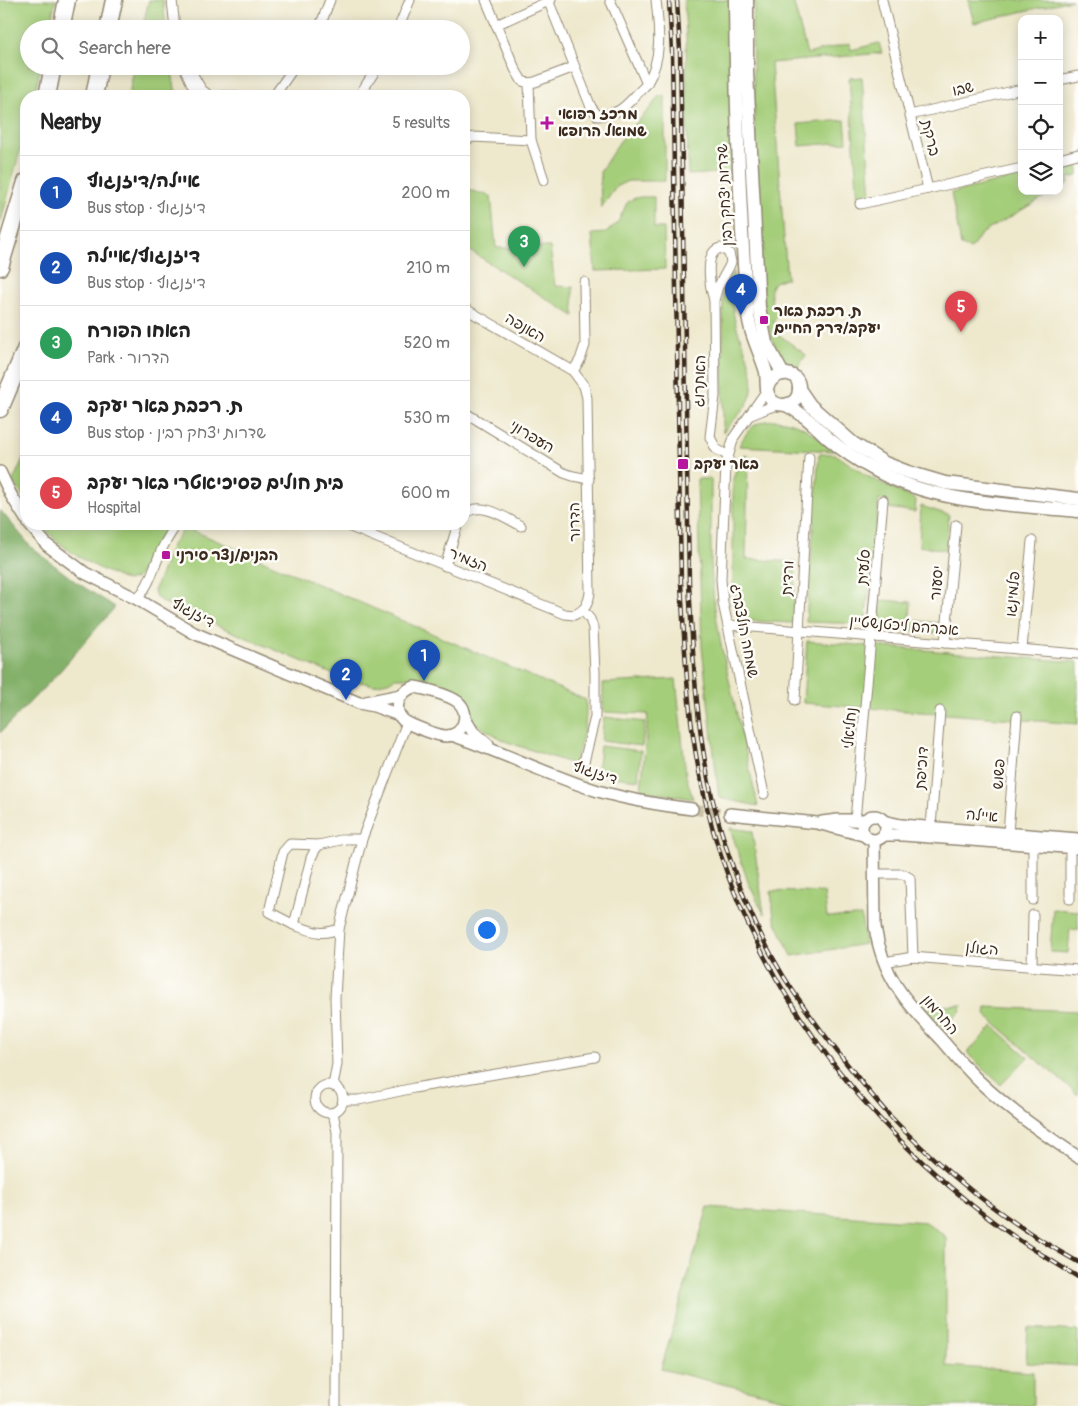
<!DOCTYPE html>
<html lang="en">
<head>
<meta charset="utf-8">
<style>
  body { margin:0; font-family:Pangolin,"Playpen Sans Hebrew",sans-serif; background:#f6f6f6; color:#222 }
  .controls { position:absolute; right:15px; top:15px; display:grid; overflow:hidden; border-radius:10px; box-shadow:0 2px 12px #0003 }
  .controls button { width:45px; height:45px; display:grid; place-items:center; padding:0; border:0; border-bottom:1px solid #e0e0e0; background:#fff; color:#222; font:25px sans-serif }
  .you { position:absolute; left:486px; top:929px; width:18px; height:18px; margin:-12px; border:4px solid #fff; border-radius:50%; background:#1a73e8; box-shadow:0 0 0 8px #1a73e833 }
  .badge { display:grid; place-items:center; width:32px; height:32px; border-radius:50%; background:#7c3aed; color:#fff; font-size:16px; font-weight:700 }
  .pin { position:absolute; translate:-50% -41px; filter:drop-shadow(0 1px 2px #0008) }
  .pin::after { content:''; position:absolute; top:26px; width:18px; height:15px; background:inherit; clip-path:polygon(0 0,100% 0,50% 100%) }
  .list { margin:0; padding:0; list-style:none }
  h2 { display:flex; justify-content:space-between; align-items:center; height:65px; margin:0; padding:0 20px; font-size:21px }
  h2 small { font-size:16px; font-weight:400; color:#767676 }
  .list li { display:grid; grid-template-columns:32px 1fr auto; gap:15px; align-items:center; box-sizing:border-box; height:75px; padding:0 20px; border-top:1px solid #e0e0e0 }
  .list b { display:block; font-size:19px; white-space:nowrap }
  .list p { margin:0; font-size:16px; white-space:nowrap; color:#767676 }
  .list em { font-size:16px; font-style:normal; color:#767676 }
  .icon { flex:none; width:28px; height:28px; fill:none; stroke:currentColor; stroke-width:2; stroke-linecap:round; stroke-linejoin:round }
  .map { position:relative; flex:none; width:1078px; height:1406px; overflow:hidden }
  .search { position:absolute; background:#fff; box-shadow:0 2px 12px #0003; left:20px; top:20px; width:450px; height:55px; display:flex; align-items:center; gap:12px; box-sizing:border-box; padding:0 18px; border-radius:28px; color:#767676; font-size:19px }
  .panel { position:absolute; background:#fff; box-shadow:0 2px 12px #0003; left:20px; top:90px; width:450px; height:440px; border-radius:20px }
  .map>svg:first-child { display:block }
  .green { fill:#a5ce7a; stroke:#707c4c }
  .forest { fill:#84b16a; stroke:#606e44 }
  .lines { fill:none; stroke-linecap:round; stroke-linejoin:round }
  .tertiary-tunnel { stroke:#cac2a9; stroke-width:11; stroke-dasharray:11 5.5; stroke-linecap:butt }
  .minor-casing { stroke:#948975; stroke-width:11 }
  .tertiary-casing { stroke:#948975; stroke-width:14 }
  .secondary-casing { stroke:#948975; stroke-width:15 }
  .motorway-casing { stroke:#948975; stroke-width:19 }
  .minor { stroke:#fff; stroke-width:9 }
  .tertiary { stroke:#fff; stroke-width:11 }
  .secondary { stroke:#fff; stroke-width:12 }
  .motorway { stroke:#fff; stroke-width:16 }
  .rail-casing { stroke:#3b2a1e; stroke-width:4.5 }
  .rail { stroke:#fdfcf7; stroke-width:2.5; stroke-dasharray:8; stroke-linecap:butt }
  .poi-dot { fill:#b5179e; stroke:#fdfcf7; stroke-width:2 }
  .labels { text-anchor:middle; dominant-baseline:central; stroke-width:5; stroke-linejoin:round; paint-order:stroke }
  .street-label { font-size:15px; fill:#3b2a1e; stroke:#fdfcf7 }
  .poi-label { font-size:15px; font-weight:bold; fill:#3b2a1e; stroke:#fdfcf7; text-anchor:start }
</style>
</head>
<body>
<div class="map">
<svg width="1078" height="1406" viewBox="0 0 1078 1406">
  <rect width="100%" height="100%" fill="#fdfcf7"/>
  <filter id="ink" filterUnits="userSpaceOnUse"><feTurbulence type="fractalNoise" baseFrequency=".02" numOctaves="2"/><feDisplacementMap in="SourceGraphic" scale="10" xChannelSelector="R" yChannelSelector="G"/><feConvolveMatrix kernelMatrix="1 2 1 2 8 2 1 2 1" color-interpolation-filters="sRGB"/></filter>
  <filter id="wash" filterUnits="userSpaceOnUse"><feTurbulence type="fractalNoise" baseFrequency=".0096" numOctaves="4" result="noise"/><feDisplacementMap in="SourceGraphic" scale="20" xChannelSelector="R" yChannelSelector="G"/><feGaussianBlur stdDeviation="1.12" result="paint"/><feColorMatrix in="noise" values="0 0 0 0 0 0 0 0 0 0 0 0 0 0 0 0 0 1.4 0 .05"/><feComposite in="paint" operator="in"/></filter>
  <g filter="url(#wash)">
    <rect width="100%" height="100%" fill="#eee8cc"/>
    <g class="green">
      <polygon points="2,0 56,0 49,29 29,29 29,66 41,66 34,96 26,96 26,128 0,225 0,1"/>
      <polygon points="149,0 163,0 166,29 142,29"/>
      <polygon points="684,0 731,0 730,32 733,172 688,175 686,34"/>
      <path d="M753 0H793L807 54 850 43 851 50 879 43 882 53 771 63 787 279C770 280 769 287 772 303L782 310 773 322 778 326 774 331 806 355 798 367 790 372 780 361 770 332 765 311 758 255 752 22 755 6Z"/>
      <polygon points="968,0 1072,0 974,23"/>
      <polygon points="134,66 171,66 175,89 179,96 129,96"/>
      <polygon points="862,77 871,196 858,200 849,78"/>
      <polygon points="665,95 665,181 628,181 617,186 601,208 600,172 620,141 650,108 659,96"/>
      <polygon points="845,120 847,142 800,146 798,124"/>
      <polygon points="1078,162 1078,176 1068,178 1069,183 1059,189 1059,166"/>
      <polygon points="1022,176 1022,191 1054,191 981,234 971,249 961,245 951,193"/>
      <polygon points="464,189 491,196 496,248 550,247 555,286 573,287 574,316 464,247"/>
      <polygon points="641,197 654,197 654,228 664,228 665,269 595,271 592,234 606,233 618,222 627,203 632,199"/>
      <path d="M733 271C733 287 731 305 735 321 741 344 758 372 751 395 747 409 732 421 723 432V290Z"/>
      <path d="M774 420C802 421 814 435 835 451L739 446C749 428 753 422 774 420Z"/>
      <polygon points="26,452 26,502 13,481"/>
      <polygon points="819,454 835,454 867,476 916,500 915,512 888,508 888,500 879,500 865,624 806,622"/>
      <polygon points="748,455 746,559 796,562 793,623 752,621 744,618 739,611 733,592 733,479 738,463 742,456"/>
      <polygon points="697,479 711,479 711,568 714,602 721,645 758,806 719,798 702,648"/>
      <polygon points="921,506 949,515 946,550 919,546"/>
      <path d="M41 524H168L137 578 127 581C95 567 63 552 41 524Z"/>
      <path d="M185 527 586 700C587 723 583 743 573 764L507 742 474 723 471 710 464 698 458 692 423 678H395L388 682 374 685 339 677 162 602 156 597 154 591 172 545Z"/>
      <polygon points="881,600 911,602 910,620 939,623 938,633 879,628"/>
      <polygon points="807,641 1078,662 1078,724 803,703"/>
      <polygon points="676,679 686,776 693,799 641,790 648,714 603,712 603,683"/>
      <polygon points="604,717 645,722 642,746 601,741"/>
      <polygon points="600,746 641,751 638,780 597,775"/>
      <polygon points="730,828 752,831 764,914 748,882"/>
      <polygon points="771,891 824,893 827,917 861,916 865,944 792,956 774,918"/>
      <polygon points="1053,909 1078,911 1078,930 1070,929 1068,953 1050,952"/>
      <polygon points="962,1005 960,1012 943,1029 923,1007"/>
      <polygon points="986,1007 1077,1011 1078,1095 985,1015"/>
      <polygon points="993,1026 1028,1057 1001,1085 967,1053"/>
      <polygon points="708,1207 926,1222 946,1237 946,1366 1033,1372 1033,1406 834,1406 805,1404 661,1369"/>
      <polygon points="1028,1328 1078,1331 1078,1366 1026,1363"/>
    </g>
    <polygon class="forest" points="0,510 32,548 76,582 115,607 60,671 0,733"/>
  </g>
  <g filter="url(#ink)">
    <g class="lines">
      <polyline class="tertiary-tunnel" points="692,809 730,814"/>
      <defs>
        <g id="minor">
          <polyline points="172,0 175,29"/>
          <polyline points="486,0 515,69 522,81 529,83 535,82 574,67"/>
          <path d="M548 0 591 107 598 116C617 114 622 110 634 97 638 92 644 88 647 83 663 58 659 27 656 0"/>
          <polyline points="610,0 647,84"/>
          <polyline points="882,0 928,189 1022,168"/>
          <polyline points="496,25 551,0"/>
          <polyline points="319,29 330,0"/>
          <polyline points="398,29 410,0"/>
          <polyline points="188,66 201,89 210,96"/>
          <polyline points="185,69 193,87 200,96"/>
          <polyline points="1059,80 1078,76"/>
          <polyline points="529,83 531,140 544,180"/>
          <polyline points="222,96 235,96"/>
          <polyline points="274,96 295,66"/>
          <polyline points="359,96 378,66"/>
          <polyline points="910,115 1022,89"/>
          <polyline points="464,141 473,137 531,140"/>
          <polyline points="1059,159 1078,154"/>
          <polyline points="860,204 928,189"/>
          <path d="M721 248 729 253 731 262 729 267 718 287 714 300C710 287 703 251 721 248Z"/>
          <polyline points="714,300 715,396 710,437 716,449 727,455"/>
          <polyline points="573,371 580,360 585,345 584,282"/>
          <polyline points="464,412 564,473 573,476 589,479"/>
          <polyline points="751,415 768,408 779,405"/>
          <path d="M464 515C479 499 506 518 521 526"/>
          <path d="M343 524 565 614 574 615C585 610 588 605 590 593L587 398 584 386 573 371 464 308"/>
          <polyline points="445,566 458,524"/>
          <path d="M137 599C149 586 152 572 159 556 163 544 170 534 177 524"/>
          <polyline points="583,611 590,619 593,628 595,673 595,717 584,762"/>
          <polyline points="728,625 1078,654"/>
          <polyline points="945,643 956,525"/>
          <polyline points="1022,649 1032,541"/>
          <polyline points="795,700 809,457"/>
          <polyline points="764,794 723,603 721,579 726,464 734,437 767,390"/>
          <polyline points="855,821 883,500"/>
          <polyline points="931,827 940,711"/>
          <polyline points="1008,833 1017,716"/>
          <polyline points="1033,844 1033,900"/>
          <path d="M319 845 315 850 311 858 294 925C312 931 320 936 339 929"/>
          <polyline points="874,874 903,874 910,878 913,957"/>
          <polyline points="1070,899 1070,847"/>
          <polyline points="294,925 269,912 283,852 290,844 319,845 345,839 362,839"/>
          <polyline points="884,962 913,957 924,958 1078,970"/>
          <polyline points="1032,966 1033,915"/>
          <circle cx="329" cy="1099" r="14"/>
          <polyline points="333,1086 337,1064 335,998 339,929 362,839 407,722"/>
          <polyline points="343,1100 359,1100 414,1088 595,1057"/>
          <polyline points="333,1113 337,1132 336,1406"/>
        </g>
        <g id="tertiary">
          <polyline points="0,472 11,495 26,519"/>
          <polyline points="29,524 47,545 85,573 137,599 194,633 359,703 374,706 399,715"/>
          <path d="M414 687C424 688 451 696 458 702 471 713 464 736 446 736 438 736 409 725 403 720 391 708 400 691 414 687Z"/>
          <polyline points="366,702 401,695"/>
          <polyline points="465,719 473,732 488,745"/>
          <path d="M452 735C502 752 548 775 598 791 629 800 660 805 692 809"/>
          <polyline points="730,814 817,823 863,835"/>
          <circle cx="874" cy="828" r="12"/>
          <polyline points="883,821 901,825 1078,839"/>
          <polyline points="822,822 838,820 865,820"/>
          <polyline points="884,835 903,835 1078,848"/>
          <path d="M874 841 875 927C883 979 908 1004 942 1040 955 1055 967 1070 981 1083 1011 1111 1044 1134 1078 1157"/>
        </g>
        <g id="secondary">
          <path d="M735 0C736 102 739 205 747 307 749 334 759 348 766 372 767 379 766 388 768 394 774 411 799 407 799 389 800 370 776 369 768 385"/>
          <polyline points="747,0 747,72 759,308 766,343 783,374"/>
          <polyline points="799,389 810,405 853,443 885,463 908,472 945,483 1078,499"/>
          <path d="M786 405C803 413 815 426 828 438 842 450 858 461 875 470 936 504 1010 504 1078 511"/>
        </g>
        <g id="motorway">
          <polyline points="61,29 67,0"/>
          <polyline points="108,29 114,0"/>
          <polyline points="47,96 53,66"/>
          <polyline points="94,96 100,66"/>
          <polyline points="0,267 26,182"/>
          <polyline points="0,409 26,348"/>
        </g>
      </defs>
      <use href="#minor" class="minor-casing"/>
      <use href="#tertiary" class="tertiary-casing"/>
      <use href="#secondary" class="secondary-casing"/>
      <use href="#motorway" class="motorway-casing"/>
      <use href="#minor" class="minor"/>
      <use href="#tertiary" class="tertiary"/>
      <use href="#secondary" class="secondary"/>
      <use href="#motorway" class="motorway"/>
      <defs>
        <g id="rail">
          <path d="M669 0 672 51 681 583C685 649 687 716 701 781 735 950 840 1099 973 1206 1006 1233 1042 1255 1078 1277"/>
          <path d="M677 0 680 51 689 583C693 656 696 730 713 801 729 865 756 936 793 991 810 1016 828 1040 847 1064 861 1081 874 1099 889 1115 944 1173 1008 1223 1078 1262"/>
        </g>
      </defs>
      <use href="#rail" class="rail-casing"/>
      <use href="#rail" class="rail"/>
    </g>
  </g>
  <g class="poi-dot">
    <path d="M544.5 115.5h5v5h5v5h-5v5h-5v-5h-5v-5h5z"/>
    <rect x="759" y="315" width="10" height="10" rx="2.5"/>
    <rect x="677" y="458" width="12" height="12" rx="2.5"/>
    <rect x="161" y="550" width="10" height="10" rx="2.5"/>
  </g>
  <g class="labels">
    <g class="street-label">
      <text transform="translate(963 89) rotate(-13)">שבו</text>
      <text transform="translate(930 138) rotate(76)">ברקת</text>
      <text transform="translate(725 195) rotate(-93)">שדרות יצחק רבין</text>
      <text transform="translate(525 328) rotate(30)">האנפה</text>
      <text transform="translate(700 381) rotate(-88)">האתרוג</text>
      <text transform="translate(532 437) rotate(31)">העפרוני</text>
      <text transform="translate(575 522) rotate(-91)">הדרור</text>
      <text transform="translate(468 560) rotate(22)">הזמיר</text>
      <text transform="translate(864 567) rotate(-85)">סלעית</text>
      <text transform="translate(788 578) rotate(-87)">ורדית</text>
      <text transform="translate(937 583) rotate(-85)">יסעור</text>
      <text transform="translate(1013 594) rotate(-85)">פלמינגו</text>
      <text transform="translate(193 613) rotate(28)">דיזנגוף</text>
      <text transform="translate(904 626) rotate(5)">אברהם ליכטנשטיין</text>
      <text transform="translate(744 631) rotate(79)">שמחה הולצברג</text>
      <text transform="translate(850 728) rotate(-85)">נחליאלי</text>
      <text transform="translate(922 768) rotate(-86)">דוכיפת</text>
      <text transform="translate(595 773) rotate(18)">דיזנגוף</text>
      <text transform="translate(999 774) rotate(-86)">פשוש</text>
      <text transform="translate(982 816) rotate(5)">איילה</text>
      <text transform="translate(982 949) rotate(5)">הגולן</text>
      <text transform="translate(940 1015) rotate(49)">החרמון</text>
    </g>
    <g class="poi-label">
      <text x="558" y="114">מרכז רפואי<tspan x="558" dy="17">שמואל הרופא</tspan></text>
      <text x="774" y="311">ת. רכבת באר<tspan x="774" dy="17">יעקב/דרך החיים</tspan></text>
      <text x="694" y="464">באר יעקב</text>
      <text x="176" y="555">הבנים/נצר סירני</text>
    </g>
  </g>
</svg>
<div class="controls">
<button>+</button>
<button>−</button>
<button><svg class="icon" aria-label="locate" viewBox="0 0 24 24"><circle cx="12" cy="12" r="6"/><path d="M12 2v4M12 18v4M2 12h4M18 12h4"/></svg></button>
<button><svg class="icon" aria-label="layers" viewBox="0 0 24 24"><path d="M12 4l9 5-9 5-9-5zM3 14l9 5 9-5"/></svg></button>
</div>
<div class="you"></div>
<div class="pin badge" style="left:424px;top:681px;background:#1a4fb4">1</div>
<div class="pin badge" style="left:346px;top:700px;background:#1a4fb4">2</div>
<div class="pin badge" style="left:524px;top:267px;background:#2e9e5b">3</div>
<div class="pin badge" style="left:741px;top:315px;background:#1a4fb4">4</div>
<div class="pin badge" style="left:961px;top:332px;background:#e0444e">5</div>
<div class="search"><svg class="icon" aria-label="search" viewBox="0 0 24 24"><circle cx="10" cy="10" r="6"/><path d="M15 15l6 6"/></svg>Search here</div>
<section class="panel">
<h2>Nearby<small>5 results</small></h2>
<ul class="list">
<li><span class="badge" style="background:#1a4fb4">1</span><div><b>איילה/דיזנגוף</b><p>Bus stop · דיזנגוף</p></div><em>200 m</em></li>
<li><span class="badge" style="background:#1a4fb4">2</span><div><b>דיזנגוף/איילה</b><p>Bus stop · דיזנגוף</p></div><em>210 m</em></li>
<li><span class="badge" style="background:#2e9e5b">3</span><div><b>האחו הפורח</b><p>Park · הדרור</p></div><em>520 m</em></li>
<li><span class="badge" style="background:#1a4fb4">4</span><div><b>ת. רכבת באר יעקב</b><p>Bus stop · שדרות יצחק רבין</p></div><em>530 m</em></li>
<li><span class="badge" style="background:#e0444e">5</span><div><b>בית חולים פסיכיאטרי באר יעקב</b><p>Hospital</p></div><em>600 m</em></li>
</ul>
</section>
</div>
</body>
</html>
